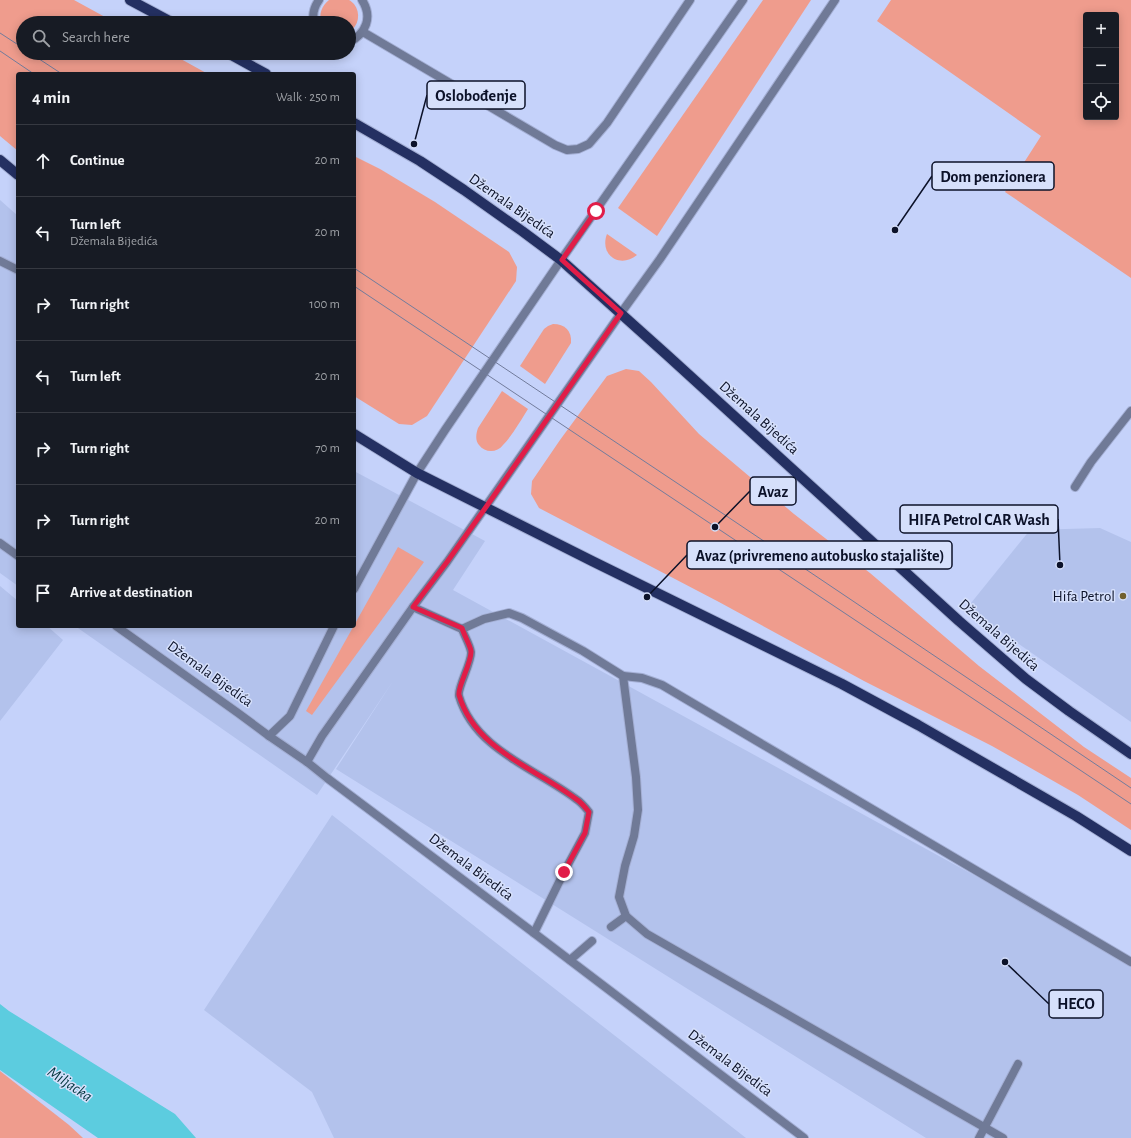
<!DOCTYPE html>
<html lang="en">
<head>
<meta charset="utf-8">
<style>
  body { margin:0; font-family:"Alegreya Sans",sans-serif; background:#242831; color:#f1f3f6 }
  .controls { position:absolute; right:12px; top:12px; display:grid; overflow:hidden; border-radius:4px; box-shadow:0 2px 10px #0003 }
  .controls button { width:36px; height:36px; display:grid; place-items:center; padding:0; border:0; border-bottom:1px solid #363941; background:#171b24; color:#f1f3f6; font:20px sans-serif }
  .stop { position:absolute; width:12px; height:12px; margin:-9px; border:3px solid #e11d48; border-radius:50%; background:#fff }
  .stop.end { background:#e11d48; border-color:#fff; box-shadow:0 1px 4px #0008 }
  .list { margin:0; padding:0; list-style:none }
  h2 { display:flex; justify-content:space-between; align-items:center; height:52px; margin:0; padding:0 16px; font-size:17px }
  h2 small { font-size:13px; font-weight:400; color:#9ea1a6 }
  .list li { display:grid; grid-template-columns:26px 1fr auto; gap:12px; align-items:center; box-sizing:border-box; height:72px; padding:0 16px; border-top:1px solid #363941 }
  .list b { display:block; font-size:15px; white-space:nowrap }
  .list p { margin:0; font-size:13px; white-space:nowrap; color:#9ea1a6 }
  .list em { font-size:13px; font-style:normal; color:#9ea1a6 }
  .icon { flex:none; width:22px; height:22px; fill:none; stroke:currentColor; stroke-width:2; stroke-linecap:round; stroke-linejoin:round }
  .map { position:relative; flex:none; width:1131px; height:1138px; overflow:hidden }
  .search { position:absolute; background:#171b24; box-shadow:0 2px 10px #0003; left:16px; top:16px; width:340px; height:44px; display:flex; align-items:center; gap:10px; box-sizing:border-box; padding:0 14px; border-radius:22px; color:#9ea1a6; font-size:15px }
  .panel { position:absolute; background:#171b24; box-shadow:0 2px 10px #0003; left:16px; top:72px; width:340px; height:556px; border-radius:4px }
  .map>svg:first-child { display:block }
  .built { fill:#b3c2ec }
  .green { fill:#ef9c8d; fill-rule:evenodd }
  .water { fill:#5cccdf }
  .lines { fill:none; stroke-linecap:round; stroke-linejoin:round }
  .service-casing { stroke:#a4afd4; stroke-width:10 }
  .minor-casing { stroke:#a4afd4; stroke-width:10 }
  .primary-casing { stroke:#a4afd4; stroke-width:12 }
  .service { stroke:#707a97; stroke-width:8 }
  .minor { stroke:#707a97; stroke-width:8 }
  .primary { stroke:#243062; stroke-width:10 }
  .tram { stroke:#727c9c; stroke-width:1 }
  .route { stroke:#e11d48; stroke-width:5 }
  .poi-dot { fill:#72602e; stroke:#d6e0fb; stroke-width:1.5 }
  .labels { text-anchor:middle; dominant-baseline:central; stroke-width:3; stroke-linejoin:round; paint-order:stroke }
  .street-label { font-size:15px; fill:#0c1229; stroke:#d6e0fb }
  .poi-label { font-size:15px; fill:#0c1229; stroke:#d6e0fb; text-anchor:end }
  .water-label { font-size:16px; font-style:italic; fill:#00353d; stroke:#d6e0fb }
  .leader { fill:none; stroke:#0c1229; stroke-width:1.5 }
  .callout-dot { fill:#0c1229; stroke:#d6e0fb; stroke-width:1.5 }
  .callout { fill:#d6e0fb; stroke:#0c1229; stroke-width:1.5 }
  .callout-label { font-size:16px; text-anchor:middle; font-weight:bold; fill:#0c1229 }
</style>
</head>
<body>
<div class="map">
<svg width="1131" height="1138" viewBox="0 0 1131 1138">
  <rect width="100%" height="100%" fill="#c5d2fa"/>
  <g class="built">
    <polygon points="0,200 18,216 18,586 0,573"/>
    <polygon points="354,471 485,541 453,590 1131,961 1131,1138 926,1138 336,769 393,681 317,795 75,626 354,626"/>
    <polygon points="1100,528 1131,542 1131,722 967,608 1030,530"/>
    <polygon points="0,586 18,601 18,626 47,626 63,640 0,721"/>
    <polygon points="332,815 746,1138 334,1138 312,1092 204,1010"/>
  </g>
  <g class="green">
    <polygon points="0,0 74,0 116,23 23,23 23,53 170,53 208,74 18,74 18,151 0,136"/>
    <path d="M329 0C335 0 343 0 349 0 351 1 352 2 354 4 361 13 359 26 349 32V23H322C318 14 322 6 329 0Z"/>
    <polygon points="763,0 811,0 657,236 618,208"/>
    <path d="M891 0H1131V278L1005 192 1041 136 877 21ZM1086 15H1116V117H1086Z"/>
    <polygon points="354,156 380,169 435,202 509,252 517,267 516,281 427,416 412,425 399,424 354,396"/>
    <path d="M607 234 637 255C620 269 599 255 607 234Z"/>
    <path d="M553 324C565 324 572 331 571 343L545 384 520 366 544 329 548 326Z"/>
    <polygon points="626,369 639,371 651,382 699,434 794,514 870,573 979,666 1084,747 1131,778 1131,830 1078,795 992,746 864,681 719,602 539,508 531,494 532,481 560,440 607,376"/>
    <path d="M502 391 528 409C521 420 512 436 503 445 497 453 485 453 479 445 475 440 476 434 478 428Z"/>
    <polygon points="398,547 424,562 312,715 306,711"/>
    <polygon points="0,1071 69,1125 83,1138 0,1138"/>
  </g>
  <polygon class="water" points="0,1004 9,1011 175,1114 196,1138 98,1138 0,1070"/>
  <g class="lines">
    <defs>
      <g id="service">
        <path d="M314 23C312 15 314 7 319 0"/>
        <polyline points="363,32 555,145 567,150 578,149 589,144 607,123 690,0"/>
        <path d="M349 42C366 34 373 17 362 0"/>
        <polyline points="1075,487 1091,462 1131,411"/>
        <polyline points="0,543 18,556"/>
        <polyline points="116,626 238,713 269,736"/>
        <polyline points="462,629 484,619 509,613 522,618 583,651 623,676 636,777 638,810 634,836 625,866 619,897 626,916 647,934 1003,1138"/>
        <polyline points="623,676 642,678 662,685 1131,962"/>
        <polyline points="611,927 626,916"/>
        <polyline points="570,960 592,941"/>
        <polyline points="979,1138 1018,1064"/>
      </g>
      <g id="minor">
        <polyline points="0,261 18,270"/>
        <polyline points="354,589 417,473 445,430 561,260 743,0"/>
        <path d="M413 607 462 629C464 635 470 645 471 652 472 662 457 688 459 696 475 750 535 768 576 799 581 802 585 807 589 812L585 833 564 872 534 933"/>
        <polyline points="334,626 290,716 269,736 307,762 327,778 534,933 804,1138"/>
        <polyline points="307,762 322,736 413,607 447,562 621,313 660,259 835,0"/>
      </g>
      <g id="primary">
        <polyline points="130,0 173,23"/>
        <polyline points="228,53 266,74"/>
        <polyline points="354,123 420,161 464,190 522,231 561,260 667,355 959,621 1026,679 1069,711 1131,754"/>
        <polyline points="0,160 18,175"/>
        <polyline points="354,434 417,473 592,561 842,684 918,725 1076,816 1131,851"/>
      </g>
    </defs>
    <use href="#service" class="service-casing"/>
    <use href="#minor" class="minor-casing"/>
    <use href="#primary" class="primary-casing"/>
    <use href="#service" class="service"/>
    <use href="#minor" class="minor"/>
    <use href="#primary" class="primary"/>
    <g class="tram">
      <polyline points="0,33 23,48"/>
      <polyline points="0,51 34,74"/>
      <polyline points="30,53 62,74"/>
      <polyline points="354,268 725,515 1131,788"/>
      <polyline points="354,286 1131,804"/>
    </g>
  </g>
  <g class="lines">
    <path class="route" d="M564 872 585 833 589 812C585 807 581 802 576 799 535 768 475 750 459 695 457 688 472 662 471 651 470 645 464 635 462 628L413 607 447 562 486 507 621 313 562 260 596 211"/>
  </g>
  <circle class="poi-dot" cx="1123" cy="596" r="4"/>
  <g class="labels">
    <g class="street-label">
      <text transform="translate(512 206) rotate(35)">Džemala Bijedića</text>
      <text transform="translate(759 418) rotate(42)">Džemala Bijedića</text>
      <text transform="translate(999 635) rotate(41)">Džemala Bijedića</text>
      <text transform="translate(210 674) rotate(36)">Džemala Bijedića</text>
      <text transform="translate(471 867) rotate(37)">Džemala Bijedića</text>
      <text transform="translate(730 1063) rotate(37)">Džemala Bijedića</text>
    </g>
    <g class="poi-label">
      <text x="1115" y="596">Hifa Petrol</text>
    </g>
    <g class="water-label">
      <text transform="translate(70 1084) rotate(34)">Miljacka</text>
    </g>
  </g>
  <path class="leader" d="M414 144L427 95M895 230L932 176M715 527L750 491M1060 565L1058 519M647 597L687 555M1005 962L1049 1004"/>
  <g class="callout-dot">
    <circle cx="414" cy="144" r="4"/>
    <circle cx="895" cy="230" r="4"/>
    <circle cx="715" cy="527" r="4"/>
    <circle cx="1060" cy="565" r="4"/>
    <circle cx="647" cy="597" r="4"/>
    <circle cx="1005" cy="962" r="4"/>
  </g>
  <g class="callout">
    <rect x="427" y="81" width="98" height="28" rx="4"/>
    <rect x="932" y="162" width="122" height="28" rx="4"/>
    <rect x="750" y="477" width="46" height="28" rx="4"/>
    <rect x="900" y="505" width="158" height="28" rx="4"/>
    <rect x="687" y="541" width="265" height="28" rx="4"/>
    <rect x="1049" y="990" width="54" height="28" rx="4"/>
  </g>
  <g class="callout-label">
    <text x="476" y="101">Oslobođenje</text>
    <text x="993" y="182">Dom penzionera</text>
    <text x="773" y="497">Avaz</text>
    <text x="979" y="525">HIFA Petrol CAR Wash</text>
    <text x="820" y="561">Avaz (privremeno autobusko stajalište)</text>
    <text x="1076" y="1009">HECO</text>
  </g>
</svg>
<div class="controls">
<button>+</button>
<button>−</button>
<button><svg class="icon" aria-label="locate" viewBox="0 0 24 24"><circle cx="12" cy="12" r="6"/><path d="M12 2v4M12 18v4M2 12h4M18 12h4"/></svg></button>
</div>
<div class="stop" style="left:596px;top:211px"></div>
<div class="stop end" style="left:564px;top:872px"></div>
<div class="search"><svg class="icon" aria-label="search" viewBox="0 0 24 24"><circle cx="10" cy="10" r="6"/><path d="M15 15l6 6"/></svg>Search here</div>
<section class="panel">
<h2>4 min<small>Walk · 250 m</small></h2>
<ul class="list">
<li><svg class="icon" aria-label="ahead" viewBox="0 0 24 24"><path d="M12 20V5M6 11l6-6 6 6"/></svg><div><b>Continue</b></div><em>20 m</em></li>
<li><svg class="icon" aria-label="left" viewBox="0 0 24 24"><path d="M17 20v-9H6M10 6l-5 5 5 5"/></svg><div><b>Turn left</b><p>Džemala Bijedića</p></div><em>20 m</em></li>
<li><svg class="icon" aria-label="right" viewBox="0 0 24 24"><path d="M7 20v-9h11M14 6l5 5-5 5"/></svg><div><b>Turn right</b></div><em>100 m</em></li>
<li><svg class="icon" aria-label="left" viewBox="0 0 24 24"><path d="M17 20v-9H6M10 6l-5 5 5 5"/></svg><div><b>Turn left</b></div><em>20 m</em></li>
<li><svg class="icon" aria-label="right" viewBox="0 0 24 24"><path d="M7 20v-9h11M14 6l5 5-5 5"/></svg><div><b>Turn right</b></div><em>70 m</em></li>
<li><svg class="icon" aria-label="right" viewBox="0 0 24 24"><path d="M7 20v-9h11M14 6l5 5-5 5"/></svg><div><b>Turn right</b></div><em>20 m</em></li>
<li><svg class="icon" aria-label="arrive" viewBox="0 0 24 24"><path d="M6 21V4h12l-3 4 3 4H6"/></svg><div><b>Arrive at destination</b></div></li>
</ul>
</section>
</div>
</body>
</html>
